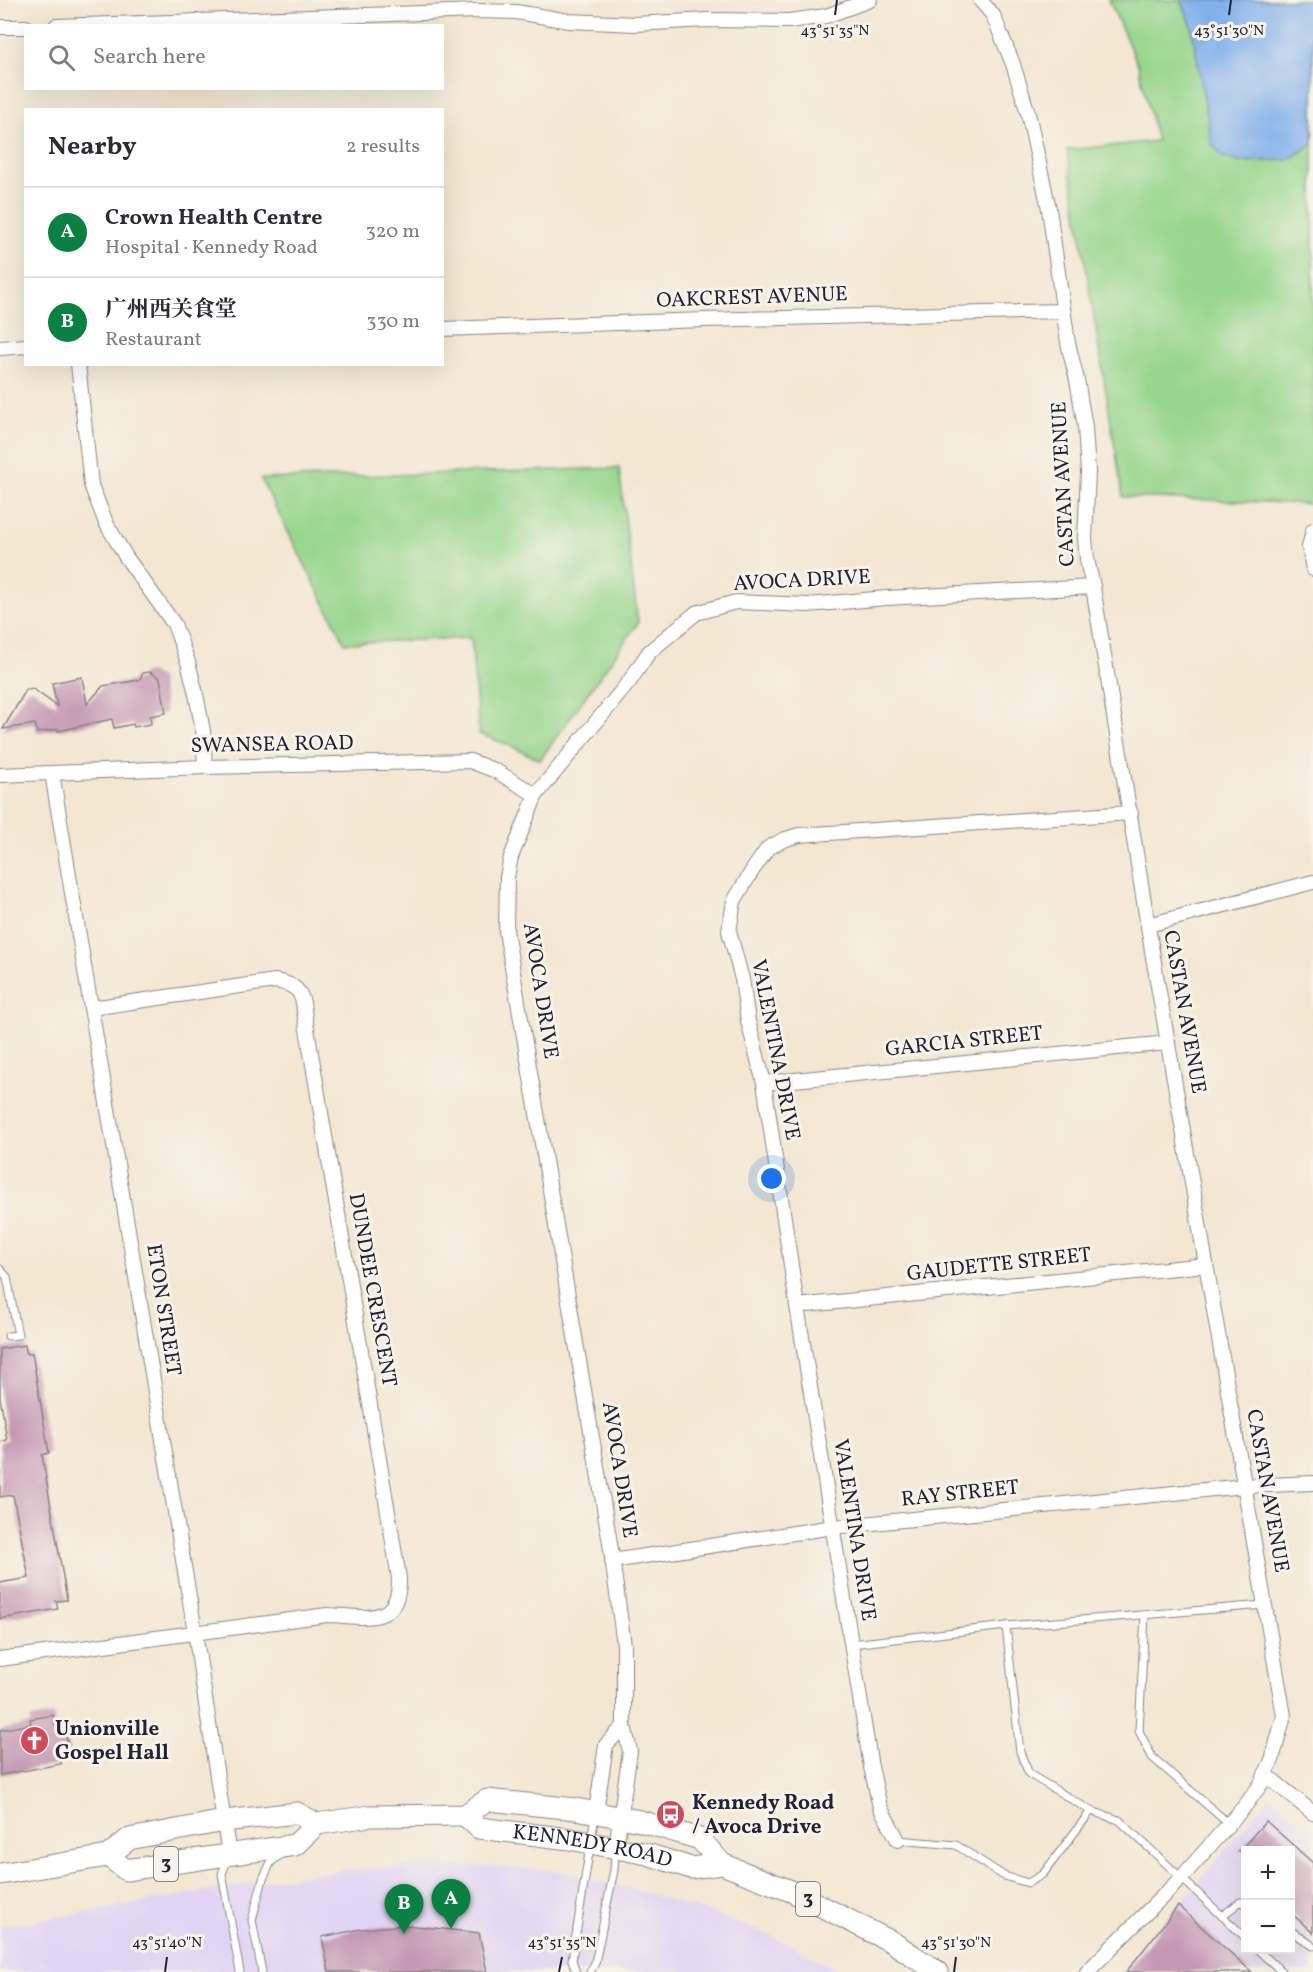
<!DOCTYPE html>
<html lang="en">
<head>
<meta charset="utf-8">
<style>
  body { margin:0; font-family:Vollkorn,"Noto Serif SC",serif; background:#f7f7f7; color:#2b2b33 }
  .controls { position:absolute; right:18px; bottom:18px; display:grid; overflow:hidden; border-radius:0px; box-shadow:0 6px 24px #0002 }
  .controls button { width:54px; height:54px; display:grid; place-items:center; padding:0; border:0; border-bottom:2px solid #e1e1e2; background:#fff; color:#2b2b33; font:30px sans-serif }
  .you { position:absolute; left:772px; top:1179px; width:21px; height:21px; margin:-15px; border:4px solid #fff; border-radius:50%; background:#1a73e8; box-shadow:0 0 0 9px #1a73e833 }
  .badge { display:grid; place-items:center; width:39px; height:39px; border-radius:50%; background:#0b8043; color:#fff; font-size:20px; font-weight:700 }
  .pin { position:absolute; translate:-50% -50px; filter:drop-shadow(0 2px 3px #0008) }
  .pin::after { content:''; position:absolute; top:32px; width:21px; height:18px; background:inherit; clip-path:polygon(0 0,100% 0,50% 100%) }
  .list { margin:0; padding:0; list-style:none }
  h2 { display:flex; justify-content:space-between; align-items:center; height:78px; margin:0; padding:0 24px; font-size:26px }
  h2 small { font-size:20px; font-weight:400; color:#7c7c81 }
  .list li { display:grid; grid-template-columns:39px 1fr auto; gap:18px; align-items:center; box-sizing:border-box; height:90px; padding:0 24px; border-top:2px solid #e1e1e2 }
  .list b { display:block; font-size:22px; white-space:nowrap }
  .list p { margin:0; font-size:20px; white-space:nowrap; color:#7c7c81 }
  .list em { font-size:20px; font-style:normal; color:#7c7c81 }
  .icon { flex:none; width:33px; height:33px; fill:none; stroke:currentColor; stroke-width:2; stroke-linecap:round; stroke-linejoin:round }
  .map { position:relative; flex:none; width:1313px; height:1972px; overflow:hidden }
  .search { position:absolute; background:#fff; box-shadow:0 6px 24px #0002; left:24px; top:24px; width:420px; height:66px; display:flex; align-items:center; gap:15px; box-sizing:border-box; padding:0 21px; border-radius:0px; color:#7c7c81; font-size:22px }
  .panel { position:absolute; background:#fff; box-shadow:0 6px 24px #0002; left:24px; top:108px; width:420px; height:258px; border-radius:0px }
  .map>svg:first-child { display:block }
  .built { fill:#e1d4f4; fill-rule:evenodd }
  .green { fill:#97d68c; stroke:#5c7c64; stroke-width:1.5 }
  .water { fill:#81b0eb; stroke:#526993; stroke-width:1.5 }
  .building { fill:#c498b4 }
  .lines { fill:none; stroke-linecap:round; stroke-linejoin:round }
  .lane-casing { stroke:#8a8486; stroke-width:9 }
  .street-casing { stroke:#8a8486; stroke-width:16 }
  .primary-casing { stroke:#8a8486; stroke-width:23 }
  .lane { stroke:#fff; stroke-width:7 }
  .street { stroke:#fff; stroke-width:14 }
  .primary { stroke:#fff; stroke-width:21 }
  .ticks { fill:none; stroke:#22223b; stroke-width:2 }
  .labels { text-anchor:middle; dominant-baseline:central; stroke-width:6; stroke-linejoin:round; paint-order:stroke }
  .shield { fill:#f7f3e8; stroke:#62616f; stroke-width:1.5 }
  .shield-label { font-size:20px; font-weight:bold; fill:#22223b }
  .street-label { font-size:21px; fill:#22223b; stroke:#f7f3e8 }
  .poi-label { font-size:21px; font-weight:bold; fill:#22223b; stroke:#f7f3e8; text-anchor:start }
  .ticks-label { font-size:15px; text-anchor:middle; fill:#22223b; stroke:#f7f3e8; stroke-width:6; stroke-linejoin:round; paint-order:stroke }
</style>
</head>
<body>
<div class="map">
<svg width="1313" height="1972" viewBox="0 0 1313 1972">
  <rect width="100%" height="100%" fill="#f7f3e8"/>
  <filter id="ink" filterUnits="userSpaceOnUse"><feTurbulence type="fractalNoise" baseFrequency=".0167" numOctaves="2"/><feDisplacementMap in="SourceGraphic" scale="12" xChannelSelector="R" yChannelSelector="G"/><feConvolveMatrix kernelMatrix="1 2 1 2 8 2 1 2 1" color-interpolation-filters="sRGB"/></filter>
  <filter id="wash" filterUnits="userSpaceOnUse"><feTurbulence type="fractalNoise" baseFrequency=".008" numOctaves="4" result="noise"/><feDisplacementMap in="SourceGraphic" scale="24" xChannelSelector="R" yChannelSelector="G"/><feGaussianBlur stdDeviation="1.35" result="paint"/><feColorMatrix in="noise" values="0 0 0 0 0 0 0 0 0 0 0 0 0 0 0 0 0 1.4 0 .05"/><feComposite in="paint" operator="in"/></filter>
  <g filter="url(#wash)">
    <rect width="100%" height="100%" fill="#f3e7d1"/>
    <g class="built">
      <path d="M1270 1796 1313 1833V1972H1123ZM1246 1850H1290V1950H1246Z"/>
      <polygon points="421,1866 491,1866 557,1871 639,1891 712,1913 783,1941 842,1972 0,1972 0,1927 278,1879 343,1870"/>
    </g>
    <g class="green">
      <polygon points="1109,0 1313,0 1313,504 1123,497 1067,150 1157,141 1138,65"/>
      <polygon points="619,468 638,623 540,760 511,746 479,734 471,638 345,643 261,479"/>
    </g>
    <polygon class="water" points="1181,0 1313,0 1313,144 1288,160 1238,162 1223,157 1212,144 1191,24"/>
    <g id="blocks">
      <g class="building">
        <polygon points="150,672 160,678 166,713 150,716 151,724 134,727 133,724 114,728 112,719 58,731 58,729 37,733 35,724 3,729 26,690 33,689 57,706 52,683 82,677 87,704 103,686 139,680 143,673"/>
        <polygon points="25,1345 27,1354 32,1353 49,1453 42,1455 67,1600 56,1601 58,1609 0,1619 0,1583 29,1578 13,1495 0,1497 0,1442 7,1440 0,1397 0,1349"/>
        <polygon points="53,1715 55,1726 64,1725 69,1751 59,1753 61,1764 0,1775 0,1730 31,1724 30,1719"/>
        <polygon points="1266,1821 1313,1863 1313,1933 1290,1912 1290,1851 1239,1851"/>
        <polygon points="1178,1906 1252,1972 1126,1972"/>
        <polygon points="406,1925 479,1933 487,1972 329,1972 322,1937 361,1929"/>
      </g>
    </g>
  </g>
  <g filter="url(#ink)">
    <use href="#blocks" fill-opacity="0" stroke="#8a8486" stroke-width="1.5"/>
    <g class="lines">
      <defs>
        <g id="lane">
          <polyline points="0,1269 7,1277 18,1335 8,1336"/>
          <polyline points="1145,1615 1139,1731 1152,1757 1229,1824"/>
          <polyline points="1006,1626 1020,1752 1029,1774 1091,1811 1119,1820 1246,1938"/>
          <polyline points="852,1644 1006,1626 1265,1605"/>
          <polyline points="898,1840 956,1845 1004,1876 1028,1883 1043,1874 1091,1811"/>
          <polyline points="228,1858 222,1874 240,1972"/>
          <polyline points="1222,1916 1240,1902 1246,1903"/>
          <polyline points="1290,1930 1313,1946"/>
          <polyline points="1258,1950 1282,1972"/>
          <polyline points="262,1972 252,1920 263,1879 271,1862 283,1853"/>
          <polyline points="576,1972 572,1960 595,1815"/>
          <polyline points="590,1972 595,1963 614,1870 615,1852"/>
        </g>
        <g id="street">
          <polyline points="980,0 993,15 1013,64 1028,113 1049,209 1068,343 1077,380 1085,427 1088,472 1085,539 1087,559 1093,587 1152,951 1284,1716 1272,1760 1261,1784 1244,1807 1181,1878 1087,1972"/>
          <polyline points="56,26 478,11 516,12 569,21 635,24 707,20 789,21 826,16 870,0"/>
          <polyline points="0,27 26,27"/>
          <polyline points="442,329 705,320 1063,311"/>
          <polyline points="0,348 26,346"/>
          <polyline points="78,364 91,485 106,523 126,557 174,624 188,662 196,694 203,731 205,767"/>
          <polyline points="1313,530 1309,547 1313,569"/>
          <polyline points="52,773 195,1632 229,1855"/>
          <polyline points="0,775 205,767 470,761 496,771 536,795"/>
          <polyline points="1148,925 1313,882"/>
          <polyline points="764,1083 1168,1043"/>
          <polyline points="797,1306 1206,1265"/>
          <polyline points="612,1561 833,1527 1244,1486 1313,1483"/>
          <path d="M0 1659 327 1615C363 1616 400 1628 399 1578L304 1011C303 991 295 984 275 981L91 1008"/>
          <polyline points="1265,1774 1313,1813"/>
          <polyline points="596,1812 606,1745 624,1726"/>
          <polyline points="898,1840 880,1807 871,1767 797,1306 764,1083 748,1021 742,979 729,931 734,901 752,871 768,848 783,840 799,835 1131,813"/>
          <polyline points="616,1847 630,1751 624,1726 624,1645 610,1543 506,931 507,877 511,857 536,795 629,682 649,652 696,613 736,602 808,605 886,598 1093,587"/>
        </g>
        <g id="primary">
          <path id="s1" d="M465 1815 479 1828 570 1839 647 1854 691 1868 722 1864 791 1891 892 1942 938 1972"/>
          <polyline points="108,1856 126,1870 295,1845 317,1824 370,1816 465,1815 487,1800 576,1809 640,1821 700,1839 722,1864"/>
          <polyline points="0,1874 108,1856 129,1839 224,1821 297,1813 317,1824"/>
        </g>
      </defs>
      <use href="#lane" class="lane-casing"/>
      <use href="#street" class="street-casing"/>
      <use href="#primary" class="primary-casing"/>
      <use href="#lane" class="lane"/>
      <use href="#street" class="street"/>
      <use href="#primary" class="primary"/>
    </g>
  </g>
  <path class="ticks" d="M835 15 837 0M1229 15 1231 0M165 1972 167 1957M559 1972 562 1957M954 1972 956 1957"/>
  <defs>
    <symbol id="church-disc" viewBox="-11 -11 22 22"><circle r="9.5" fill="#d1495b" stroke="#f7f3e8"/><path d="M-1.2-6h2.4v3.5h3.3v2.4h-3.3V6h-2.4V-.1h-3.3v-2.4h3.3Z" fill="#fff"/></symbol>
    <symbol id="bus-disc" viewBox="-11 -11 22 22"><circle r="9.5" fill="#d1495b" stroke="#f7f3e8"/><path d="M-5-6H5V4H4V6H2V4H-2V6H-4V4H-5ZM-3.5-4V0h7V-4ZM-3.5 1.2v1.5H-2V1.2ZM2 1.2v1.5H3.5V1.2Z" fill="#fff"/></symbol>
  </defs>
  <g fill-rule="evenodd">
    <use href="#church-disc" x="18" y="1724" width="33" height="33"/>
    <use href="#bus-disc" x="654" y="1798" width="33" height="33"/>
  </g>
  <g class="labels">
    <g class="shield">
      <rect x="154" y="1847" width="24" height="34" rx="4.5"/>
      <rect x="796" y="1882" width="24" height="34" rx="4.5"/>
    </g>
    <g class="shield-label">
      <text x="166" y="1864">3</text>
      <text x="808" y="1899">3</text>
    </g>
    <g class="street-label">
      <text transform="translate(752 298) rotate(-2)">OAKCREST AVENUE</text>
      <text transform="translate(1064 484) rotate(-93)">CASTAN AVENUE</text>
      <text transform="translate(802 581) rotate(-3)">AVOCA DRIVE</text>
      <text transform="translate(272 745) rotate(-1)">SWANSEA ROAD</text>
      <text transform="translate(540 991) rotate(81)">AVOCA DRIVE</text>
      <text transform="translate(1184 1012) rotate(80)">CASTAN AVENUE</text>
      <text transform="translate(964 1042) rotate(-6)">GARCIA STREET</text>
      <text transform="translate(775 1050) rotate(79)">VALENTINA DRIVE</text>
      <text transform="translate(999 1265) rotate(-6)">GAUDETTE STREET</text>
      <text transform="translate(372 1290) rotate(80)">DUNDEE CRESCENT</text>
      <text transform="translate(163 1310) rotate(81)">ETON STREET</text>
      <text transform="translate(619 1470) rotate(81)">AVOCA DRIVE</text>
      <text transform="translate(1267 1491) rotate(80)">CASTAN AVENUE</text>
      <text transform="translate(960 1494) rotate(-6)">RAY STREET</text>
      <text transform="translate(854 1530) rotate(81)">VALENTINA DRIVE</text>
      <text stroke="none"><textPath href="#s1" startOffset="134">KENNEDY ROAD</textPath></text>
    </g>
    <g class="poi-label">
      <text x="55" y="1729">Unionville<tspan x="55" dy="24">Gospel Hall</tspan></text>
      <text x="692" y="1803">Kennedy Road<tspan x="692" dy="24">/ Avoca Drive</tspan></text>
    </g>
  </g>
  <g class="ticks-label">
    <text x="835" y="35">43°51'35"N</text>
    <text x="1229" y="35">43°51'30"N</text>
    <text x="167" y="1947">43°51'40"N</text>
    <text x="562" y="1947">43°51'35"N</text>
    <text x="956" y="1947">43°51'30"N</text>
  </g>
</svg>
<div class="controls">
<button>+</button>
<button>−</button>
</div>
<div class="you"></div>
<div class="pin badge" style="left:451px;top:1929px">A</div>
<div class="pin badge" style="left:404px;top:1934px">B</div>
<div class="search"><svg class="icon" aria-label="search" viewBox="0 0 24 24"><circle cx="10" cy="10" r="6"/><path d="M15 15l6 6"/></svg>Search here</div>
<section class="panel">
<h2>Nearby<small>2 results</small></h2>
<ul class="list">
<li><span class="badge">A</span><div><b>Crown Health Centre</b><p>Hospital · Kennedy Road</p></div><em>320 m</em></li>
<li><span class="badge">B</span><div><b>广州西关食堂</b><p>Restaurant</p></div><em>330 m</em></li>
</ul>
</section>
</div>
</body>
</html>
